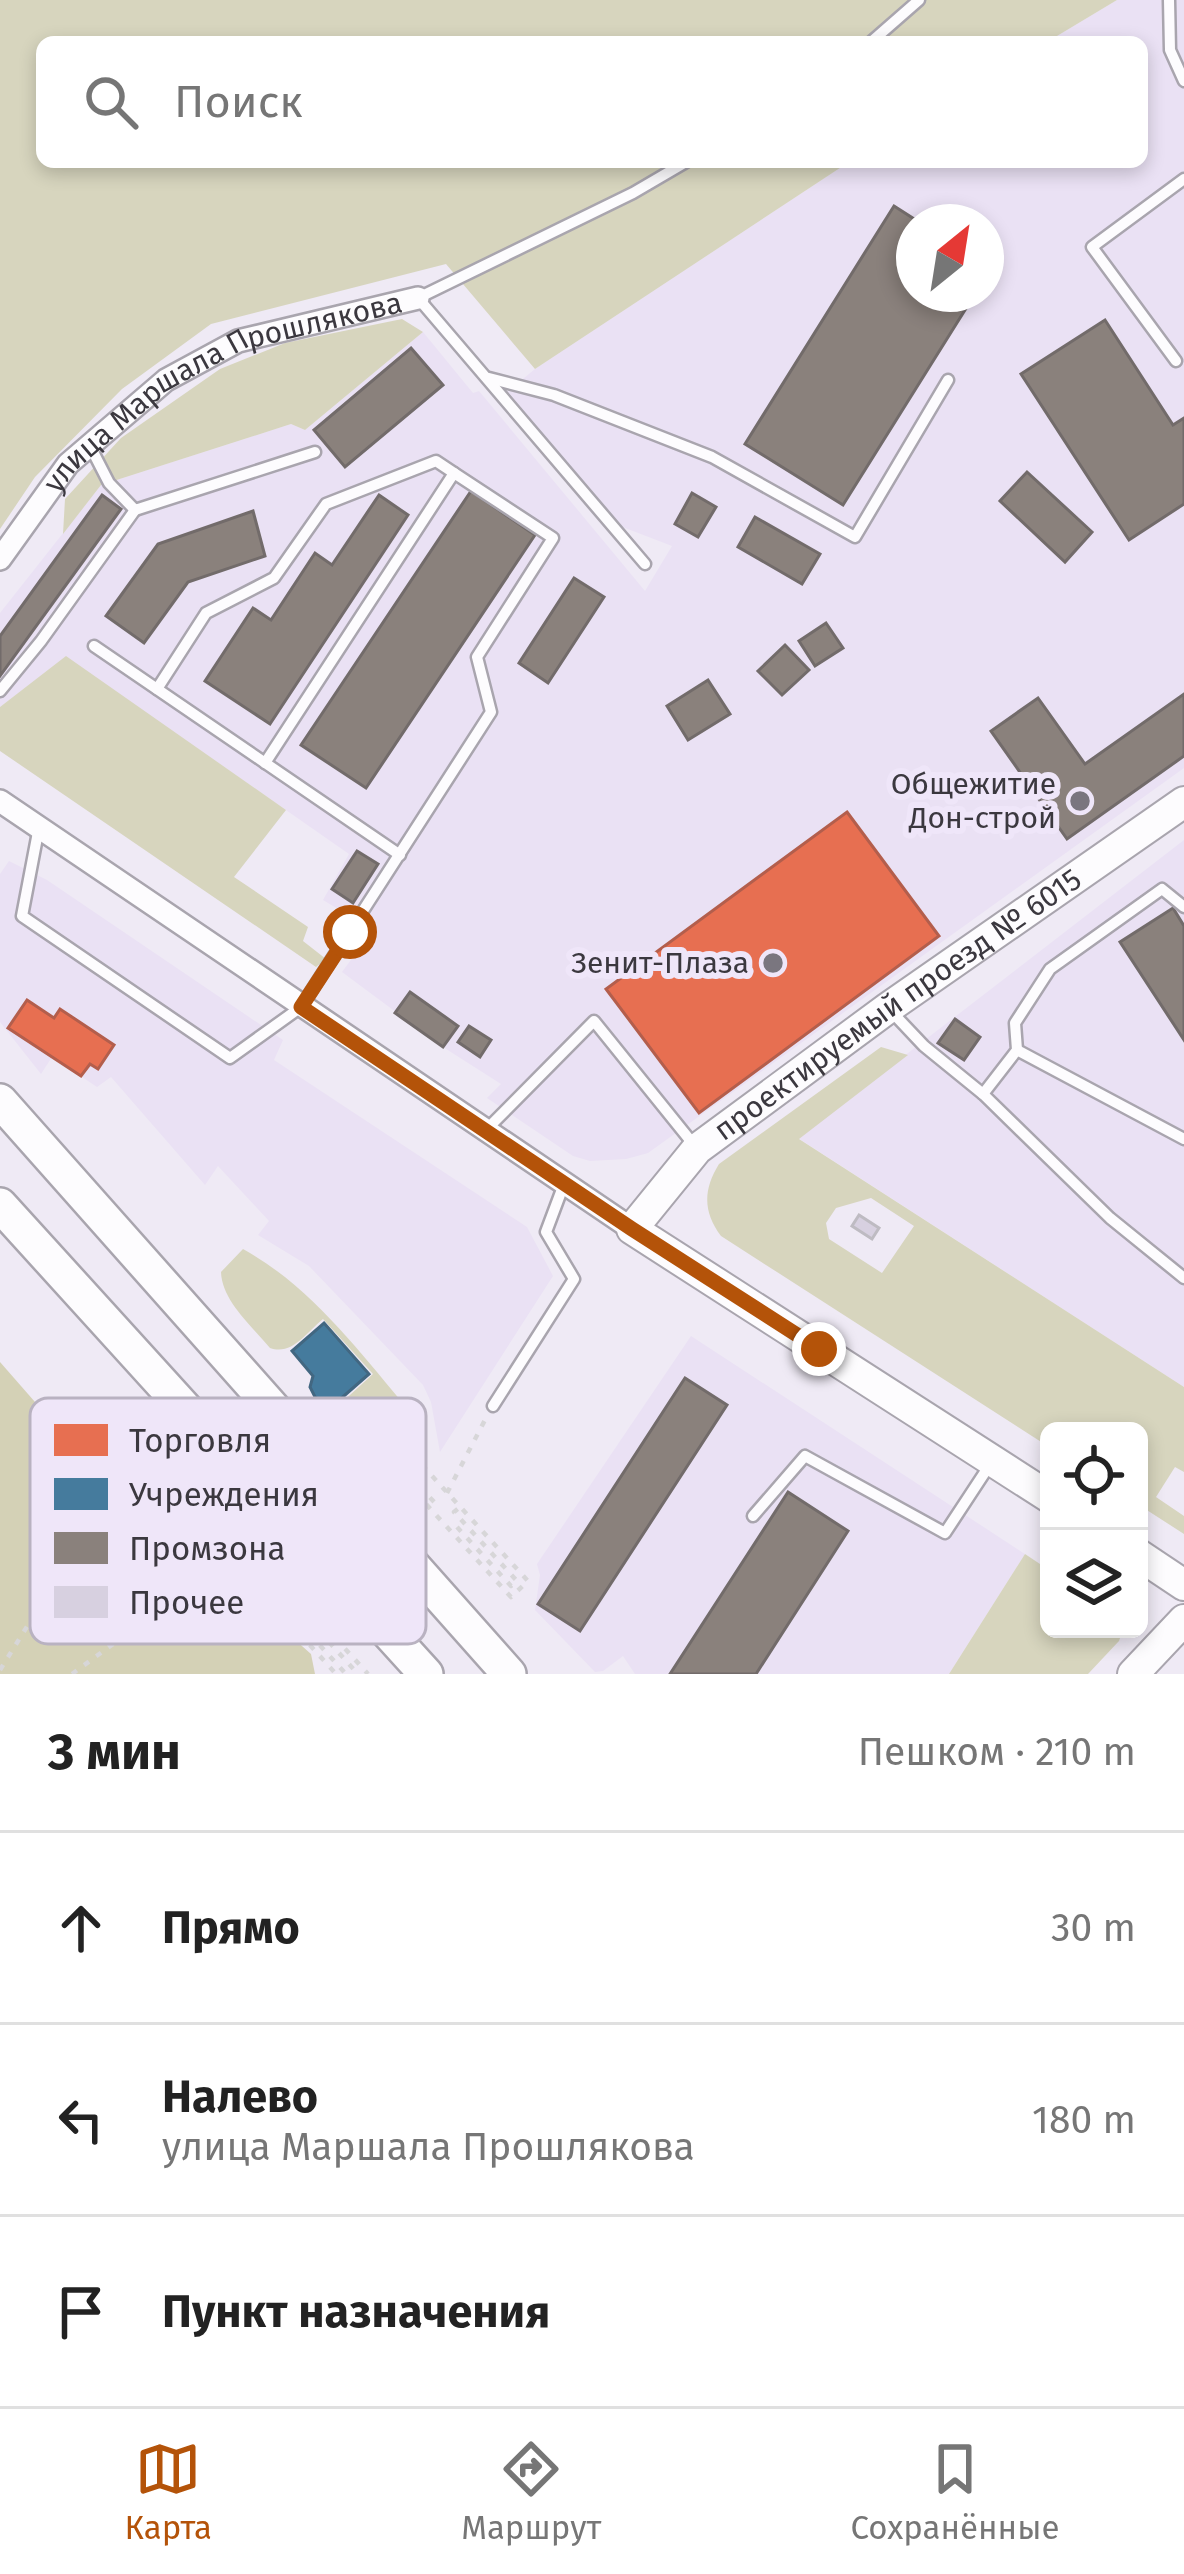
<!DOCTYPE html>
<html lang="ru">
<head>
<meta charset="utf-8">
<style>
  body { margin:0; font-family:"Fira Sans",sans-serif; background:#f6f6f6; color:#222 }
  .controls { position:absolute; right:36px; bottom:36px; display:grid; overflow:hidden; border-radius:18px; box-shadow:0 6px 18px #0003 }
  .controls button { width:108px; height:108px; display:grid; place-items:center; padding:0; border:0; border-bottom:3px solid #e0e0e0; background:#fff; color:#222; font:60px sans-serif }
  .compass { position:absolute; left:896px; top:204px; width:108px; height:108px; border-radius:50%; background:#fff; box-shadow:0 6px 18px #0003; rotate:30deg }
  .stop { position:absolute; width:36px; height:36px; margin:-27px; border:9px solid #b45309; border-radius:50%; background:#fff }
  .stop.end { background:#b45309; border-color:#fff; box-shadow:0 3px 12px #0008 }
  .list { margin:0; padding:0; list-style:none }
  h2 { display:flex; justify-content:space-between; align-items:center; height:156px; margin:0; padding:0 48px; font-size:51px }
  h2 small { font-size:39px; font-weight:400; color:#767676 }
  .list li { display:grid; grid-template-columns:78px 1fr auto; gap:36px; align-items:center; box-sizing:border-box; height:192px; padding:0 48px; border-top:3px solid #e0e0e0 }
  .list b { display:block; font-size:45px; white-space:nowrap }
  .list p { margin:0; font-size:39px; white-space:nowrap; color:#767676 }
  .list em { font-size:39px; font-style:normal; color:#767676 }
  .icon { flex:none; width:66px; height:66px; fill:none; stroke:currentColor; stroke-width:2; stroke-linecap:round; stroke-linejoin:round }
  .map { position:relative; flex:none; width:1184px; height:1674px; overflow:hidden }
  .search { position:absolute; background:#fff; box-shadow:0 6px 18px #0003; left:36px; right:36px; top:36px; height:132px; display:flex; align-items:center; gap:30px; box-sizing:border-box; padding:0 42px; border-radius:18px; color:#767676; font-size:45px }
  .sheet { height:732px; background:#fff }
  nav { display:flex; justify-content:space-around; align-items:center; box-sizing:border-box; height:168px; border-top:3px solid #e0e0e0; background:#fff; font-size:33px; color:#767676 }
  nav a { display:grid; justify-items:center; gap:6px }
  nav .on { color:#b45309 }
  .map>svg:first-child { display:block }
  .built { fill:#eae1f4; fill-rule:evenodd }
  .green { fill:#d7d5be; fill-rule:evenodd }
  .forest { fill:#d4d1b6 }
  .shops { fill:#e76f51; stroke:#b35e4c; stroke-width:3 }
  .public { fill:#457b9d; stroke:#426781; stroke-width:3 }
  .industry { fill:#8a817c; stroke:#726b6a; stroke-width:3 }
  .building { fill:#d7d0e0; stroke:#bebbc2; stroke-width:3 }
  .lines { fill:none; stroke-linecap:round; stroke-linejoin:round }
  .lane-casing { stroke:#a9a5ae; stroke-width:15 }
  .street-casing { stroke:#a9a5ae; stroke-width:26 }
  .secondary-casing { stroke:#a9a5ae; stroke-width:34 }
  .primary-casing { stroke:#a9a5ae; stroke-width:38 }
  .path { stroke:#d7d6d8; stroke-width:4.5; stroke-dasharray:6 9; stroke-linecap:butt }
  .lane { stroke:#fdfcfe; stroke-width:10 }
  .street { stroke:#fdfcfe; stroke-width:21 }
  .secondary { stroke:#fdfcfe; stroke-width:30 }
  .primary { stroke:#fdfcfe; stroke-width:33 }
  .route { stroke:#b45309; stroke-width:15 }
  .poi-dot { fill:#7a767f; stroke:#efe6f9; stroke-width:4.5 }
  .labels { text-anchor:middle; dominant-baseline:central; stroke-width:12; stroke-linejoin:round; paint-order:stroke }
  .street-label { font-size:30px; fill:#3b383f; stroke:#efe6f9 }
  .poi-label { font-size:30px; fill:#3b383f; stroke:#efe6f9; text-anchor:end }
  .key { fill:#efe6f9; stroke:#b9b2c1; stroke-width:3 }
  .key-label { font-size:33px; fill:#3b383f }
</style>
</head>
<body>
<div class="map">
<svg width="1184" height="1674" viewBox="0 0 1184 1674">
  <rect width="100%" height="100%" fill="#efeaf5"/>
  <g class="built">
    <path d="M1117 0H1184V768L648 1153 626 1159 590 1161 573 1156 487 1098 501 1084 443 1047 342 972 373 930 323 900 349 854 66 657 0 707V613L101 485 291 424 305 430 423 332 473 393 479 391 645 591 672 546 620 526 506 393 535 369 849 162H1142V42H1047ZM914 222H986V294H914Z"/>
    <polygon points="1184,840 1184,1387 798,1138"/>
    <polygon points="9,861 47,880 283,1040 274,1060 527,1227 553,1276 440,1452 431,1402 423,1385 309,1266 258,1235 269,1221 218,1166 205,1185 111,1077 97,1087 52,1057 41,1074 0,1022 0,874"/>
    <polygon points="691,1336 1025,1554 949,1674 635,1674 623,1656 603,1671 595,1672 535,1610 540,1575 537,1564"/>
  </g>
  <g class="green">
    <polygon points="0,0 1117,0 1047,42 42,42 42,162 849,162 535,369 446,264 211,324 122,389 35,477 0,529"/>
    <polygon points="402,319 423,332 305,430 291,424 101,485 63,534 65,499 121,438 220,369 285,343"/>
    <polygon points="66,656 286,810 234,877 308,927 303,941 326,959 316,967 0,751 0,707"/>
    <path d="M881 1047 908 1055 799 1139 1184 1387V1472L1175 1467 1156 1497 1184 1516V1534L1139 1505V1431H1049V1447L721 1236C703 1212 703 1190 719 1164ZM871 1198 914 1226 882 1273 829 1239 826 1223 836 1208Z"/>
    <path d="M243 1249C312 1287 359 1352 409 1410L408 1465 393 1479H385L369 1463 372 1454 402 1428 386 1410 356 1434 348 1436 328 1415 373 1374 323 1319C307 1332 292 1356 270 1348 252 1326 222 1301 221 1272Z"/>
    <polygon points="1025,1554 1049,1570 1049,1629 1123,1629 1119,1641 1088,1674 949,1674"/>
  </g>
  <polygon class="forest" points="0,1362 63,1434 311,1654 315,1674 0,1674"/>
  <g class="shops">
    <polygon points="847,812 939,936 699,1113 606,989"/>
    <polygon points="27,1000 54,1018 60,1009 114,1045 98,1069 90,1064 81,1076 8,1028"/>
  </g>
  <polygon class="public" points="324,1323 369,1374 337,1402 327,1404 315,1397 310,1387 313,1376 292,1351"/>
  <g class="industry">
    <polygon points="894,206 919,222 914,222 914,294 975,294 843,505 745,444"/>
    <polygon points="1105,320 1173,425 1184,418 1184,504 1129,540 1021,374"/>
    <polygon points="411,348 443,385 345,467 314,430"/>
    <polygon points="1027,472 1092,532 1065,562 1000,501"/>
    <polygon points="471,491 535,535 366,788 301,745"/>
    <polygon points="692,493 716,507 698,537 675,524"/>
    <polygon points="102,495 121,509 0,676 0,636"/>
    <polygon points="379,495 408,515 270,724 205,681 253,608 271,620 315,553 332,565"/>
    <polygon points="253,511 265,556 188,582 144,643 106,616 158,544"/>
    <polygon points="755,517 820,554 802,584 738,547"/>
    <polygon points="574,578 604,597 548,683 519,663"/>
    <polygon points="826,623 843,648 815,666 799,641"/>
    <polygon points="785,645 809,670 782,695 758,671"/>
    <polygon points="708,680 730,714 688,740 667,706"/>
    <polygon points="1184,694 1184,756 1067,839 991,731 1038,698 1085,764"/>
    <polygon points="357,851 378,864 353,903 332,889"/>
    <polygon points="1173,908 1184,926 1184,1040 1120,942"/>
    <polygon points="410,992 458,1026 443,1047 395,1013"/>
    <polygon points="955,1019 980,1037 964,1060 938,1043"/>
    <polygon points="469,1026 491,1040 480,1057 458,1042"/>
    <polygon points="685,1378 727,1405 580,1631 538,1604"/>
    <polygon points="788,1492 848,1531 756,1674 670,1674"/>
  </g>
  <polygon class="building" points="859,1215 879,1228 872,1239 852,1226"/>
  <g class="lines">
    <defs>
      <g id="lane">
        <polyline points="1169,0 1170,50 1184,81"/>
        <polyline points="871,42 919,0"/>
        <polyline points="1176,361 1092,247 1184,179"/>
        <polyline points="489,378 554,395 712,457 855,537 948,380"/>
        <polyline points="90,446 109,483 135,510 315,452"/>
        <polyline points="645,564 418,298 633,193 686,162"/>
        <polyline points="94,646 400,855"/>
        <polyline points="157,689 206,613 274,578 326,504 436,461 454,473"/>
        <polyline points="0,691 41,641 135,510"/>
        <polyline points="39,827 22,916 230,1058 301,1007 491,712 477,657 553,538 454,473 265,763"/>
        <polyline points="890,1010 924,1046 983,1094 1017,1050 1015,1023 1050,969 1162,889 1184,907"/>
        <polyline points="1017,1050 1184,1139"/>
        <polyline points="983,1094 1110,1218 1184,1278"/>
        <polyline points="487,1129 594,1021 694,1145"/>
        <polyline points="493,1406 574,1279 546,1232 564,1184"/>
        <polyline points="221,1444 266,1405"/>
        <polyline points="753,1516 805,1456 945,1533 991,1463"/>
      </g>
      <g id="street">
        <path id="s1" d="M0 559 68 464 166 380 238 341 418 298"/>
        <polyline points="0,801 632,1229"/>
      </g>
      <g id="secondary">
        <path id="s2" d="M1049 1497 632 1229 697 1149 888 1008 1184 802"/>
        <polyline points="1139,1555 1184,1585"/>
        <polyline points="1133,1674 1184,1620"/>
      </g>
      <g id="primary">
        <polyline points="0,1101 509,1674"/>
        <polyline points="0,1205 426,1674"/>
      </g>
    </defs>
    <use href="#lane" class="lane-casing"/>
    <use href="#street" class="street-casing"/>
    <use href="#secondary" class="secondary-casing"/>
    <use href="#primary" class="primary-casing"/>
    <g class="path">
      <polygon points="422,1465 528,1581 511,1597 404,1480"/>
      <polyline points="409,1476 440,1508"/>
      <polyline points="447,1493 486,1418"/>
      <polyline points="457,1527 511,1586 517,1581 454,1512 460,1507"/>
      <polyline points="284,1594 313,1625"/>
      <polyline points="329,1642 358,1674"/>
      <polyline points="309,1645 315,1640 346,1674"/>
      <polyline points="0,1670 102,1506 157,1516 226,1563 272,1603 336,1674"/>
      <polyline points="72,1674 169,1603 272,1603 289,1587 368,1674"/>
    </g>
    <use href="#lane" class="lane"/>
    <use href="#street" class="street"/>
    <use href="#secondary" class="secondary"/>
    <use href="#primary" class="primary"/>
  </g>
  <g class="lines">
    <polyline class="route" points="350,932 301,1007 632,1229 819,1349"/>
  </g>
  <g class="poi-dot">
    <circle cx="1080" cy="801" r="12"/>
    <circle cx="773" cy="963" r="12"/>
  </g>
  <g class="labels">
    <g class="street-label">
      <text stroke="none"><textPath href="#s1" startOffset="291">улица Маршала Прошлякова</textPath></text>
      <text stroke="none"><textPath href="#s2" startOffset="846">проектируемый проезд № 6015</textPath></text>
    </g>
    <g class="poi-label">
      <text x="1056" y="784">Общежитие<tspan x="1056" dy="34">Дон-строй</tspan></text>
      <text x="749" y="963">Зенит-Плаза</text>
    </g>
  </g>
  <rect x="30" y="1398" width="396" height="246" rx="18" class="key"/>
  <rect x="54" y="1424" width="54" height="32" fill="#e76f51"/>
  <rect x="54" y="1478" width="54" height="32" fill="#457b9d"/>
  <rect x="54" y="1532" width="54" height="32" fill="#8a817c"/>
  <rect x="54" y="1586" width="54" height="32" fill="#d7d0e0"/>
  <g class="key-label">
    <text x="129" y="1452">Торговля</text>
    <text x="129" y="1506">Учреждения</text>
    <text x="129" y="1560">Промзона</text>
    <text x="129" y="1614">Прочее</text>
  </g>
</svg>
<div class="controls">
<button><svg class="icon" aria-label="locate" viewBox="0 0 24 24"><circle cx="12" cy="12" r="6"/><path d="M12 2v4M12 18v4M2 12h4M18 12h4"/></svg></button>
<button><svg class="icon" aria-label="layers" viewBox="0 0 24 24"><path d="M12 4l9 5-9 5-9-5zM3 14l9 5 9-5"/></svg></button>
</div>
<svg class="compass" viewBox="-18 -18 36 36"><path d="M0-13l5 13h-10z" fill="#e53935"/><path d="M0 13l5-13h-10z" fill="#767676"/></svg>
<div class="stop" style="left:350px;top:932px"></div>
<div class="stop end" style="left:819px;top:1349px"></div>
<div class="search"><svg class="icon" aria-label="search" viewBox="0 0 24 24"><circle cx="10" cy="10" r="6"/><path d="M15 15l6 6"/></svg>Поиск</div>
</div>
<section class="sheet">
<h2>3 мин<small>Пешком · 210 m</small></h2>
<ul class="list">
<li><svg class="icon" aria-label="ahead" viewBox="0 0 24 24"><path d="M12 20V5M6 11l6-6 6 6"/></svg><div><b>Прямо</b></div><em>30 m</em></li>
<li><svg class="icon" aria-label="left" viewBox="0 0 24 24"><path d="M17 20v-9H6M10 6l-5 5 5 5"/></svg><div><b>Налево</b><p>улица Маршала Прошлякова</p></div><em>180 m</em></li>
<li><svg class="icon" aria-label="arrive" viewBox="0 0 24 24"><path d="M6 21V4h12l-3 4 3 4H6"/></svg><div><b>Пункт назначения</b></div></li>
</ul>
</section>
<nav>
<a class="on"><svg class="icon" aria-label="map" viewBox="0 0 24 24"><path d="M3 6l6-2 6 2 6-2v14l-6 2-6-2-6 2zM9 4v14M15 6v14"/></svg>Карта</a>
<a><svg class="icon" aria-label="directions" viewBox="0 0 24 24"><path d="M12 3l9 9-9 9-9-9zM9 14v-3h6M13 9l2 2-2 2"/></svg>Маршрут</a>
<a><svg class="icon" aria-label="saved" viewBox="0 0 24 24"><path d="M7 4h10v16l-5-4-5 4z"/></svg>Сохранённые</a>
</nav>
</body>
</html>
